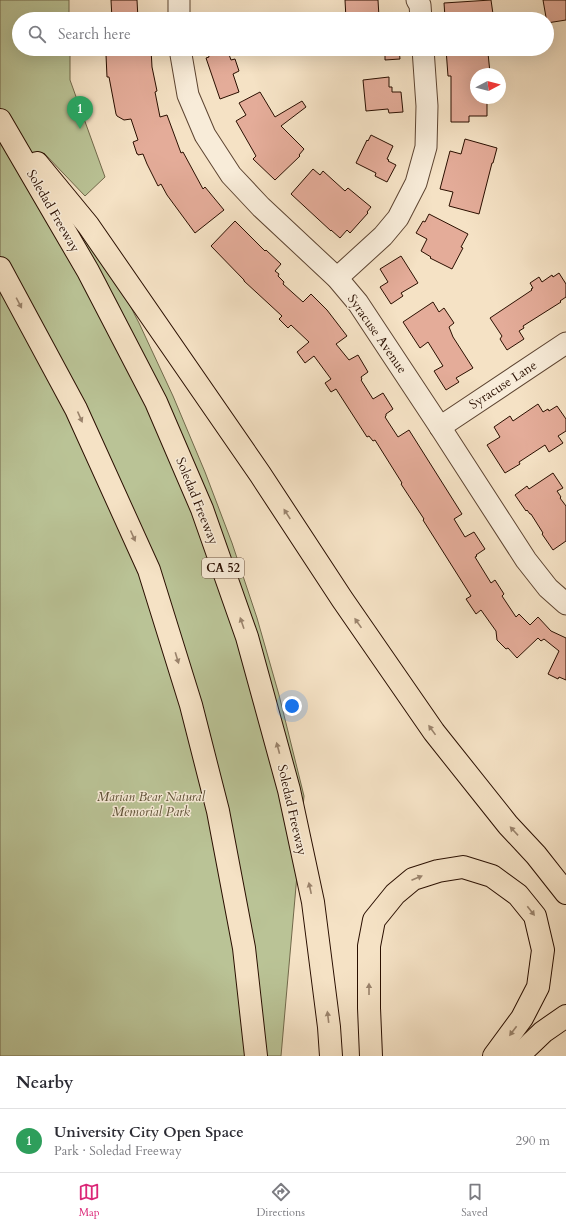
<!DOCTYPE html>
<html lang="en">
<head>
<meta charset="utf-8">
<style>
  body { margin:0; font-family:Cardo,serif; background:#f2f2f3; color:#2b2b33 }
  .compass { position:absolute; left:470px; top:68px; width:36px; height:36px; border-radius:50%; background:#fff; box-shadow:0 4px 16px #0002; rotate:83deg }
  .you { position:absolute; left:292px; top:706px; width:14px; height:14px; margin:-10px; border:3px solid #fff; border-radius:50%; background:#1a73e8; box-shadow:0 0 0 6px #1a73e833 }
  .badge { display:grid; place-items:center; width:26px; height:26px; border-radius:50%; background:#db2777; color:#fff; font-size:13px; font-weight:700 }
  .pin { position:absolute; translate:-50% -33px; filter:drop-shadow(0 1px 2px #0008) }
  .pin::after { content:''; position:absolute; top:21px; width:14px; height:12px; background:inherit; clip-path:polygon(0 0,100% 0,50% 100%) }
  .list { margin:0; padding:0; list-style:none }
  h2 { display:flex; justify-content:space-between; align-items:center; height:52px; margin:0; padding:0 16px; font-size:17px }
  h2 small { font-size:13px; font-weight:400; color:#7c7c81 }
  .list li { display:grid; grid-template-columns:26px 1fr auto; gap:12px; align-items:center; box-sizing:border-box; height:64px; padding:0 16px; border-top:1px solid #e1e1e2 }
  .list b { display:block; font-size:15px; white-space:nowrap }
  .list p { margin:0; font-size:13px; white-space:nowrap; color:#7c7c81 }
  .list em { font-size:13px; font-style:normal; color:#7c7c81 }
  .icon { flex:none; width:22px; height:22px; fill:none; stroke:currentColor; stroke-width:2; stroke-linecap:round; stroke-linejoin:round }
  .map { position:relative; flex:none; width:566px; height:1056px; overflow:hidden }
  .search { position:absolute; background:#fff; box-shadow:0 4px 16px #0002; left:12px; right:12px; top:12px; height:44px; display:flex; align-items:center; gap:10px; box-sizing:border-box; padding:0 14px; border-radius:22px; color:#7c7c81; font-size:15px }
  .sheet { height:116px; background:#fff }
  nav { display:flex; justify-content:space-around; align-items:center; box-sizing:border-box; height:56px; border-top:1px solid #e1e1e2; background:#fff; font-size:11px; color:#7c7c81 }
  nav a { display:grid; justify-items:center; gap:2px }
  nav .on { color:#db2777 }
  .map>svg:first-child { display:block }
  .green { fill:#bac396; stroke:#72694b }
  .building { fill:#e4ac99; stroke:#2a0f00 }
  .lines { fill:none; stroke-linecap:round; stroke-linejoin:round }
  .minor-casing { stroke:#5d4431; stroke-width:23 }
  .major-casing { stroke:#2a0f00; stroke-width:24 }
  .highway-casing { stroke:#2a0f00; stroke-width:24 }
  .minor { stroke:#f8ecd9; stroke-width:21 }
  .major { stroke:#f5e2c5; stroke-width:22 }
  .highway { stroke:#f5e2c5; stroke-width:22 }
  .oneway { fill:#9a836c }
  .labels { text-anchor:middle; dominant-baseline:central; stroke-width:3; stroke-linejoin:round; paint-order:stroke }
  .shield { fill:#f8ecd9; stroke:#685141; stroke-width:1 }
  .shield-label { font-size:12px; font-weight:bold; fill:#2a0f00 }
  .street-label { font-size:13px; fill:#2a0f00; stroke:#f8ecd9 }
  .park-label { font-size:13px; font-style:italic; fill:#5c4e34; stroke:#f8ecd9 }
</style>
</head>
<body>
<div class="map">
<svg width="566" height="1056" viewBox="0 0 566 1056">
  <rect width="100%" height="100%" fill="#f5e2c5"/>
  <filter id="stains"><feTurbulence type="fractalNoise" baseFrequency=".005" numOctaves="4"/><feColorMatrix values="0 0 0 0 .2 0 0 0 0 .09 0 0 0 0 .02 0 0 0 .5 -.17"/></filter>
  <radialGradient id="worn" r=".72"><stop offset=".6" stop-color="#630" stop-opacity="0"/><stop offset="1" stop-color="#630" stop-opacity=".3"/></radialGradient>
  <polygon class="green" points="0,0 69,0 69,19 19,19 19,49 70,49 70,80 105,177 85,196 44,153 63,184 103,253 139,323 173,396 205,472 232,543 257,618 279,695 304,796 281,1056 0,1056"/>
  <g class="building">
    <polygon points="111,0 137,0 138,19 112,19"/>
    <polygon points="345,0 378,0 379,17 346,19"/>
    <polygon points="491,0 493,14 490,14 491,19 463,19 463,17 457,18 457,17 445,17 444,3"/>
    <polygon points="543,0 566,0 566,20 547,23"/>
    <polygon points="115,49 151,49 152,67 157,91 155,92 160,117 167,115 181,153 183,152 203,189 205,187 224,210 195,233 167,195 161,184 158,186 147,164 143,154 138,155 138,154 137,154 133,142 138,140 131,119 124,120 117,116 116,114 109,77 107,77 106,55 115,55"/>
    <polygon points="207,49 227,49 231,60 235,59 239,71 233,74 239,92 220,99 206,58 209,57"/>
    <polygon points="385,49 399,49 400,59 385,60"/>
    <polygon points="446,49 482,49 482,54 488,53 490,73 476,74 476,98 487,98 487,116 469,116 469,122 451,122 451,76 448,76"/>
    <polygon points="389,77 389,87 392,87 392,92 401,92 403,112 389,113 388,109 366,111 363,80"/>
    <polygon points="260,92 275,117 302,101 306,107 281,126 304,149 299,155 300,156 275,180 253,159 256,156 236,121 246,115 239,103"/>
    <polygon points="371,135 393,146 387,159 389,160 388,161 396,165 387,182 375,176 376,173 356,163 367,140 368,141"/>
    <polygon points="465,139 497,148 493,163 492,163 479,214 449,206 453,192 440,189 450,151 461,154"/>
    <polygon points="313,169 320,175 323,171 345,191 348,188 371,207 367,212 368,213 350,233 347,230 340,238 331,230 331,231 291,194"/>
    <polygon points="429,214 468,234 461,247 463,248 452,269 430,258 431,257 421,251 427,239 416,233 423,221 425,222"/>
    <polygon points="235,221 265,251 266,250 281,264 275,271 279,274 278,276 284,282 283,284 303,302 311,294 327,310 347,336 336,344 349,360 358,355 368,372 361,377 362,379 361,380 373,399 383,393 393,409 386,414 386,416 385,417 398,437 409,430 462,514 454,519 465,537 474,532 485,549 476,555 477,556 475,557 491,583 495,580 504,594 502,596 516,617 519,614 530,625 538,617 551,631 566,638 566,680 559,677 558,679 548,674 559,651 544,639 541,641 538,638 517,658 508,648 506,649 497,640 496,631 481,610 476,614 466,599 471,596 423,520 424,519 401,484 402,483 375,440 373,441 369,436 367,437 336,389 331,392 325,383 331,379 314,356 305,363 297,352 309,342 291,325 288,328 279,319 282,316 244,281 244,280 211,246"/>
    <polygon points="401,256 418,283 401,293 403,296 391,304 380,287 388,282 380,269"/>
    <polygon points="559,273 566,284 566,297 560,301 561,302 523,326 524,328 519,331 524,339 507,350 500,339 502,336 490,318 532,290 531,289 533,288 530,283 539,277 542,282 552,275 553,277"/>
    <polygon points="433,302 439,312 444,308 454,323 449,327 453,337 473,368 456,378 459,382 446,390 434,371 443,366 428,342 420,348 403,322"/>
    <polygon points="538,404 543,412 548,409 549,411 557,406 566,419 566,431 558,436 563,443 549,452 545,445 519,462 520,464 505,473 487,445 500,437 494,427 510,416 513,421"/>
    <polygon points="553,473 563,488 557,491 561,497 560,498 566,506 566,541 553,550 542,534 543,533 531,514 530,514 527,510 526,511 515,495 527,486 529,489"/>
  </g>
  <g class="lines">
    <defs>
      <g id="minor">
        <polyline points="417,0 420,5 421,19"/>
        <polyline points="179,19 179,0"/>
        <polyline points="180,49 188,95 205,135 231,175 261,207 337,278 358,303 440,427 526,560 548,588 566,604"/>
        <polyline points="337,278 383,236 398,218 416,183 426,147 427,106 423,49"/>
        <polyline points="440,427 566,343"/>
      </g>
      <polyline id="major" points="518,1056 543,1032 566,1016"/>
      <g id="highway">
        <polyline points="0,120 88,271 156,402 202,509 247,637 289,790 313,902 329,1027 331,1056"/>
        <polyline points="37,163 88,225 260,474 342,599 434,732 508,825 536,855 566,893"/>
        <polyline points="0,268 76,409 149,570 191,705 218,811 244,948 256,1056"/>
        <polyline points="371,1056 369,1008 369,946 374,920 395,894 413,879 438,871 463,867 492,876 518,895 535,916 543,950 538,987 522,1018 494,1056"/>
      </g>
    </defs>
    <use href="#minor" class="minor-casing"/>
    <use href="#major" class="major-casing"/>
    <use href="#highway" class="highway-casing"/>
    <use href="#minor" class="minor"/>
    <use href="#major" class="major"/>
    <use href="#highway" class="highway"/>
  </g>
  <defs><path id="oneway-solid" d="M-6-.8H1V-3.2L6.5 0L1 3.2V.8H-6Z"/></defs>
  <g class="oneway">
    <use href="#oneway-solid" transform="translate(19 303) rotate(62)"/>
    <use href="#oneway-solid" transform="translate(80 417) rotate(66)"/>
    <use href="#oneway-solid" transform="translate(287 514) rotate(-123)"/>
    <use href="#oneway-solid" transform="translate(133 536) rotate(66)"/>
    <use href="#oneway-solid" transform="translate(242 623) rotate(-109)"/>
    <use href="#oneway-solid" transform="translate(358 623) rotate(-125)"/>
    <use href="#oneway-solid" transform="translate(177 658) rotate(73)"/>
    <use href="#oneway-solid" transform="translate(432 730) rotate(-126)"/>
    <use href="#oneway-solid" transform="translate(278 748) rotate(-105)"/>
    <use href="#oneway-solid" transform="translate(514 831) rotate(-133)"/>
    <use href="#oneway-solid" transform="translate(417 878) rotate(-23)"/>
    <use href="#oneway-solid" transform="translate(310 888) rotate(-102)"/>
    <use href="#oneway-solid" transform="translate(531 911) rotate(52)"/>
    <use href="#oneway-solid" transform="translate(369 989) rotate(-90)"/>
    <use href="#oneway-solid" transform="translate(328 1017) rotate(-97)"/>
    <use href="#oneway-solid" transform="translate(513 1031) rotate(127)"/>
  </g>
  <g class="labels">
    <rect class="shield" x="202" y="558" width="42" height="20" rx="3"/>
    <g class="shield-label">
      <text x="223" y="568">CA 52</text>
    </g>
    <g class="street-label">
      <text transform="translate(53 211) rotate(60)">Soledad Freeway</text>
      <text transform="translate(377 334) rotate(55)">Syracuse Avenue</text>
      <text transform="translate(503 385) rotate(-33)">Syracuse Lane</text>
      <text transform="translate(197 501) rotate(68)">Soledad Freeway</text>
      <text transform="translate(292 810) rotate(77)">Soledad Freeway</text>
    </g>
    <g class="park-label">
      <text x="151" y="797">Marian Bear Natural<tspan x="151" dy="15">Memorial Park</tspan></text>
    </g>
  </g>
  <rect width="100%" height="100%" filter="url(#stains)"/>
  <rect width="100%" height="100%" fill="url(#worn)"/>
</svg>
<svg class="compass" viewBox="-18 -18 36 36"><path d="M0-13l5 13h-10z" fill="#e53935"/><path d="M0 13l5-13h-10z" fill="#7c7c81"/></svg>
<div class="you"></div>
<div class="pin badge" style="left:80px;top:129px;background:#2e9e5b">1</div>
<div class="search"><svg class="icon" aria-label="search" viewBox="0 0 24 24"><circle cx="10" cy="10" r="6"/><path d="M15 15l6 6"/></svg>Search here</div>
</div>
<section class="sheet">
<h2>Nearby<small></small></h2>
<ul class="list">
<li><span class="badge" style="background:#2e9e5b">1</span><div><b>University City Open Space</b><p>Park · Soledad Freeway</p></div><em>290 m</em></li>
</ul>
</section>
<nav>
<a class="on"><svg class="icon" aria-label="map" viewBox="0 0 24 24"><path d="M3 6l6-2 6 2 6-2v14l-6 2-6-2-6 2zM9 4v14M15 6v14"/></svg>Map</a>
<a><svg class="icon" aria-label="directions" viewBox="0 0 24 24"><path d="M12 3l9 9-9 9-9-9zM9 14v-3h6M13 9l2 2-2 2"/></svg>Directions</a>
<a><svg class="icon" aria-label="saved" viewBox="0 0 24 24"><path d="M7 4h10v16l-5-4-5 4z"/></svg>Saved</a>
</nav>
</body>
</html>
